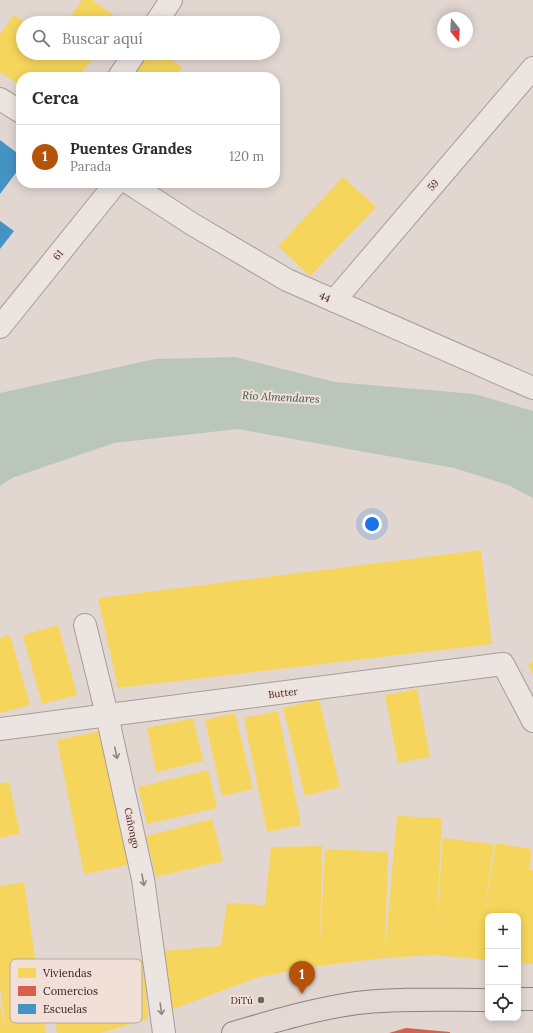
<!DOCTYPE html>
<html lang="es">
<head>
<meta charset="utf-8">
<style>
  body { margin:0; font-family:Lora,serif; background:#f7f7f7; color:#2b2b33 }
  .controls { position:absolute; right:12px; bottom:12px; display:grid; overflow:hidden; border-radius:8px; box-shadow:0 2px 10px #0003 }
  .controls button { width:36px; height:36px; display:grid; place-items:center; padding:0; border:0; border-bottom:1px solid #e1e1e2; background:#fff; color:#2b2b33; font:20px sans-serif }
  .compass { position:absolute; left:437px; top:12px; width:36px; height:36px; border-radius:50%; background:#fff; box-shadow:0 2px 10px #0003; rotate:162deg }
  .you { position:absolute; left:372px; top:524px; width:14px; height:14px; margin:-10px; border:3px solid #fff; border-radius:50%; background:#1a73e8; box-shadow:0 0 0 6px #1a73e833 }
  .badge { display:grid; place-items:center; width:26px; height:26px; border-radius:50%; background:#b45309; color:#fff; font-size:13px; font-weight:700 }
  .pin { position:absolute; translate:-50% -33px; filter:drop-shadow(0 1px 2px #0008) }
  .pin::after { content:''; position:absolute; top:21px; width:14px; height:12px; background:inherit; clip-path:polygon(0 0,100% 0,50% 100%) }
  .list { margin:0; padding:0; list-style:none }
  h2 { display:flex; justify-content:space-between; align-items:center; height:52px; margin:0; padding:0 16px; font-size:17px }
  h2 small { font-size:13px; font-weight:400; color:#7c7c81 }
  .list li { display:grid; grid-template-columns:26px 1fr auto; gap:12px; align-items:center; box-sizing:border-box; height:64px; padding:0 16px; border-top:1px solid #e1e1e2 }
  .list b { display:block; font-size:15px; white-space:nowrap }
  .list p { margin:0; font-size:13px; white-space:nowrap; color:#7c7c81 }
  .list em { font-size:13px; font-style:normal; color:#7c7c81 }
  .icon { flex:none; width:22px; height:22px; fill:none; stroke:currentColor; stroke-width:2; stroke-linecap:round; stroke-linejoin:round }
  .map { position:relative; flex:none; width:533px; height:1033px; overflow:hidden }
  .search { position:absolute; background:#fff; box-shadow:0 2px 10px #0003; left:16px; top:16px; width:264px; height:44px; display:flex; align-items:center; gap:10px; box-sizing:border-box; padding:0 14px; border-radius:22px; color:#7c7c81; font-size:15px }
  .panel { position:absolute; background:#fff; box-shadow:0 2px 10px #0003; left:16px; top:72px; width:264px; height:116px; border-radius:16px }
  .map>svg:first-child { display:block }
  .water { fill:#bbc6ba }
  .homes { fill:#f6d55c }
  .shops { fill:#d6604d }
  .schools { fill:#4393c3 }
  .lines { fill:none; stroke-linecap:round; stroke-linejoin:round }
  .minor-casing { stroke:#a89c99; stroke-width:24 }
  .major-casing { stroke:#8e8280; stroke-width:24 }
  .minor { stroke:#ebe4e1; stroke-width:22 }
  .major { stroke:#e2d8d4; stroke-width:22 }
  .oneway { stroke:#918482 }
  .poi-dot { fill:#73625f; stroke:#f2e0d8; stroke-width:1.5 }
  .labels { text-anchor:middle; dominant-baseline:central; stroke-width:4; stroke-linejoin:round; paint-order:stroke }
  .street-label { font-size:10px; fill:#372322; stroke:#f2e0d8 }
  .poi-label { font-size:10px; fill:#372322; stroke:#f2e0d8; text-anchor:end }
  .water-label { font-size:11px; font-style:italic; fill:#335545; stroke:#f2e0d8 }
  .key { fill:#f2e0d8; stroke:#baa7a1; stroke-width:1 }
  .key-label { font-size:11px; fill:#372322 }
</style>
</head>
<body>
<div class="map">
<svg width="533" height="1033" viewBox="0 0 533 1033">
  <rect width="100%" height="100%" fill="#e2d6d1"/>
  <polygon class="water" points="235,357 335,382 475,394 533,411 533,498 508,485 454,468 238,429 114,443 12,478 0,486 0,393 155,359"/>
  <g class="homes">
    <polygon points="82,0 92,0 119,19 116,23 66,23"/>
    <polygon points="14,15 26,23 23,23 23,53 96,53 79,77 21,77 21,86 0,72 0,34"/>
    <polygon points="148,53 161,53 182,67 175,77 131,77"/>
    <polygon points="343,177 376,207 310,276 278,246"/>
    <polygon points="481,550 492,644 118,688 98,598"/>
    <polygon points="58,625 77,695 42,704 23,635"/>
    <polygon points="10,635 30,705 0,713 0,638"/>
    <polygon points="533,662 533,674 528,664"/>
    <polygon points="417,689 430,757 398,763 385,695"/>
    <polygon points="319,699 340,787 305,796 283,708"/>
    <polygon points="278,711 301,825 267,832 244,718"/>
    <polygon points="235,713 253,789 222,796 205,720"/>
    <polygon points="193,718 203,761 156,772 147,728"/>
    <polygon points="100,731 128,865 84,874 57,740"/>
    <polygon points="208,770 217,808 147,824 138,787"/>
    <polygon points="9,782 20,833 0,838 0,783"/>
    <polygon points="397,816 442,818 436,934 443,838 494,844 483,922 496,843 532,849 529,870 533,870 533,964 518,963 518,916 488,916 488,960 435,955 384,958 319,966 259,977 168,1011 163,951 221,946 227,903 265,905 271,847 322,846 320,947 325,849 388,852 385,952"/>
    <polygon points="212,819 223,861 156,877 146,836"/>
    <polygon points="24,882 46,1033 0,1033 0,1004 6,1032 0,987 0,886"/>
    <polygon points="143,959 148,1019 100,1033 57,1033 51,982"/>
  </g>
  <polygon class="shops" points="406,1028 450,1032 450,1033 389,1033"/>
  <g class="schools">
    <polygon points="0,140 21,156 21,166 0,194"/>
    <polygon points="0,221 14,231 0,249"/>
  </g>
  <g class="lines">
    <defs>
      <g id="minor">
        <polyline points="156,23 171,0"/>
        <polyline points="119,77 135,53"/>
        <polyline points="0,99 21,112"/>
        <polyline points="129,183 192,224 287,280 533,388"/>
        <polyline points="334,301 533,68"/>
        <polyline points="0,327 116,183"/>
        <polyline points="85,625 107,715 143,879 164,1033"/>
        <polyline points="0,729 503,664 533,721"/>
      </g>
      <g id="major">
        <polyline points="518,999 533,999"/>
        <path d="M233 1033C274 1021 315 1009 357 1003 400 998 445 1000 488 1000"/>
      </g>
    </defs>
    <use href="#minor" class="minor-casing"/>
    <use href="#major" class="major-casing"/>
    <use href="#minor" class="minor"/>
    <use href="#major" class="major"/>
  </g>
  <defs><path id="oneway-shaft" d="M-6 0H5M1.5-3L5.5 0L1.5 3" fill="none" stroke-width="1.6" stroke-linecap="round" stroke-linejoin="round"/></defs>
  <g class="oneway">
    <use href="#oneway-shaft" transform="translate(116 753) rotate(78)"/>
    <use href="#oneway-shaft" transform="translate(143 880) rotate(80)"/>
    <use href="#oneway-shaft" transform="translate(161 1009) rotate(82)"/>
  </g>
  <circle class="poi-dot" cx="261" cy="1000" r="4"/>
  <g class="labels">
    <g class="street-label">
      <text transform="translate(433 185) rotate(-49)">59</text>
      <text transform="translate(58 255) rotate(-51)">61</text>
      <text transform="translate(325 297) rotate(24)">44</text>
      <text transform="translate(283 693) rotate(-7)">Butter</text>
      <text transform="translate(132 828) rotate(78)">Cañongo</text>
    </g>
    <g class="poi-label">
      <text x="253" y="1000">DiTú</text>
    </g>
    <g class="water-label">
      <text transform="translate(281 397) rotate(3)">Río Almendares</text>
    </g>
  </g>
  <rect x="10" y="959" width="132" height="64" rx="6" class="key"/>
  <rect x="18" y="968" width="18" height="10" fill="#f6d55c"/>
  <rect x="18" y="986" width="18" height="10" fill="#d6604d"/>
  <rect x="18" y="1004" width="18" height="10" fill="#4393c3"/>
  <g class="key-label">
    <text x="43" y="977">Viviendas</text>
    <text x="43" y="995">Comercios</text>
    <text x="43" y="1013">Escuelas</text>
  </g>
</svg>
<div class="controls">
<button>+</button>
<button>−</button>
<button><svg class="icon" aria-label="locate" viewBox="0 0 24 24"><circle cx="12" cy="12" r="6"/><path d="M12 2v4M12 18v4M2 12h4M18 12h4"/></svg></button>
</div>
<svg class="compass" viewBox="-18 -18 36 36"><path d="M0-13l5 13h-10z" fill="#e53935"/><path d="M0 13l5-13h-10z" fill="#7c7c81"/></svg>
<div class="you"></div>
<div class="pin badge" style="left:302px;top:994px">1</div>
<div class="search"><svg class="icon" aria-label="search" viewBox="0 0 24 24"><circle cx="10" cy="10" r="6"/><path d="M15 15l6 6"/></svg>Buscar aquí</div>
<section class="panel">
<h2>Cerca<small></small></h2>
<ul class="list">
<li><span class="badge">1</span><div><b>Puentes Grandes</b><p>Parada</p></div><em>120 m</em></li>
</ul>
</section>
</div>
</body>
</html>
